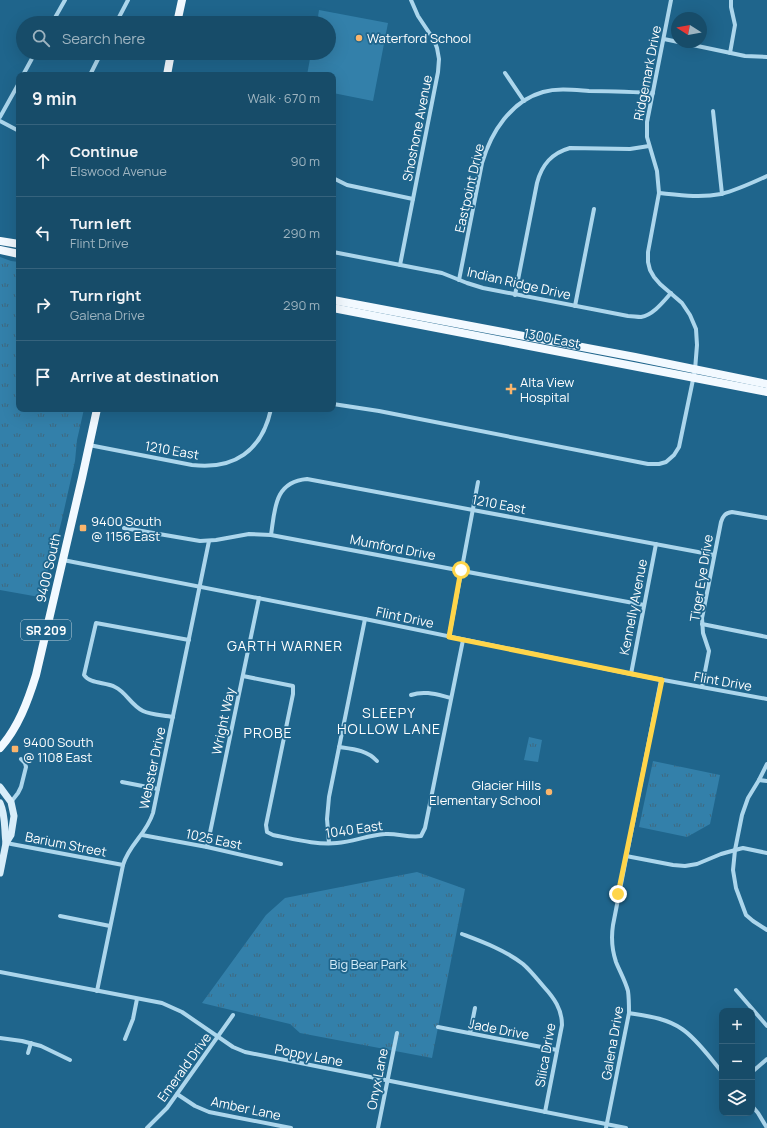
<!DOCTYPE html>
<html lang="en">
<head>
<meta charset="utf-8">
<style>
  body { margin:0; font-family:Manrope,sans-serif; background:#20536f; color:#f1f3f6 }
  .controls { position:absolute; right:12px; bottom:12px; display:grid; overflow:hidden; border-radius:8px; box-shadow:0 4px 16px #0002 }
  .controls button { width:36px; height:36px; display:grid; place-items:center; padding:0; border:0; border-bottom:1px solid #36637d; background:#174c69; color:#f1f3f6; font:20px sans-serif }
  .compass { position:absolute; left:671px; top:12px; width:36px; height:36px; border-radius:50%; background:#174c69; box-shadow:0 4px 16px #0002; rotate:281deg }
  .stop { position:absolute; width:12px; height:12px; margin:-9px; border:3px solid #ffd54a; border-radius:50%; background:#fff }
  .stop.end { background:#ffd54a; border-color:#fff; box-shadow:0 1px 4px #0008 }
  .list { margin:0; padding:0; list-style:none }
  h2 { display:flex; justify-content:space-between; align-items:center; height:52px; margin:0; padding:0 16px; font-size:17px }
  h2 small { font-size:13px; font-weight:400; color:#9eb4c0 }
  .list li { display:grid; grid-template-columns:26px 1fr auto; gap:12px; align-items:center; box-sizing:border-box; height:72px; padding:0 16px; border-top:1px solid #36637d }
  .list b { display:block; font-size:15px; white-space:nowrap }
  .list p { margin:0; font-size:13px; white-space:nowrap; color:#9eb4c0 }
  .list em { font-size:13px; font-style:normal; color:#9eb4c0 }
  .icon { flex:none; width:22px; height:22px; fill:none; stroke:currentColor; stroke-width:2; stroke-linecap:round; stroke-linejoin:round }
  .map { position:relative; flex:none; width:767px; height:1128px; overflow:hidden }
  .search { position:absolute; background:#174c69; box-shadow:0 4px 16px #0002; left:16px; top:16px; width:320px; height:44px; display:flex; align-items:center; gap:10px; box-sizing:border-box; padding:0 14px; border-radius:22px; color:#9eb4c0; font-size:15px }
  .panel { position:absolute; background:#174c69; box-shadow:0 4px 16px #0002; left:16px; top:72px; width:320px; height:340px; border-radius:8px }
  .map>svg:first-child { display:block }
  .grass { fill:#3380aa }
  .park { fill:url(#park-tufts) }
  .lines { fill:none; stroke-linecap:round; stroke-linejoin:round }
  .minor { stroke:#acd6ec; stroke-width:4 }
  .secondary { stroke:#d8edf9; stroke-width:7 }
  .primary { stroke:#f2f9ff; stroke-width:8 }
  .route { stroke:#ffd54a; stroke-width:5 }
  .poi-dot { fill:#fab56c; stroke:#1f658c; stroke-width:1.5 }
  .labels { text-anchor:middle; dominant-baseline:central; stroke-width:3.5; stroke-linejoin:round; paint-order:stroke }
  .shield { fill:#1f658c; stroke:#bcd1dc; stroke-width:1 }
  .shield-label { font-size:12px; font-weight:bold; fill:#fff }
  .poi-label { font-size:13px; fill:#fff; stroke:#1f658c; text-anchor:start }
  .street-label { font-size:13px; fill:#fff; stroke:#1f658c }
  .park-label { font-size:13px; fill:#d2ebf9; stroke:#1f658c }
  .neighbourhood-label { font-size:14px; letter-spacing:1px; fill:#fff; stroke:#1f658c }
</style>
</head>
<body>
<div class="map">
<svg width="767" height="1128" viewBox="0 0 767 1128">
  <defs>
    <pattern id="park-tufts" width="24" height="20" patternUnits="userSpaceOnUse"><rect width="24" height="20" fill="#3380aa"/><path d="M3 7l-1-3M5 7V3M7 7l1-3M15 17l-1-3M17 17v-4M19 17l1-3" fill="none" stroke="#3e6980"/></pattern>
  </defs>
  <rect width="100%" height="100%" fill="#1f658c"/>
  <polygon class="grass" points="319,10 388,23 373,101 333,93 333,75 307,75 311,53 329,53 329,23 317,23"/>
  <g class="park">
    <polygon points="0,257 11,261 19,262 19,409 84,409 77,440 75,461 62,519 54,551 49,565 44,587 45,598 0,590"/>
    <polygon points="529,737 542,740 538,762 524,760"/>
    <polygon points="653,761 720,775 710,824 687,837 639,827"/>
    <polygon points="417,872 465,889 432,1058 300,1033 290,1024 202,1003 266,915 285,898"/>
  </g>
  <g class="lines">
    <g class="minor">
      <polyline points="52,23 65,0"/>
      <polyline points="116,23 128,0"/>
      <polyline points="664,39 745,56 767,57"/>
      <polyline points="730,53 735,25 731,7 731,0"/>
      <polyline points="505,73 524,101"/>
      <polyline points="23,75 35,53"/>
      <polyline points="90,75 101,53"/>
      <polyline points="713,111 722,194"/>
      <polyline points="0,117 19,83"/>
      <polyline points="0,121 19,131"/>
      <polyline points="333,178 347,185 413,199"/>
      <path d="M659 193C679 195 700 198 721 194 737 190 752 183 767 176"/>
      <path d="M333 252 442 273 467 283 483 288 628 316C632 316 637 317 641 317 653 315 663 302 671 293"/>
      <polyline points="400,265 438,72 439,59 437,48 434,40 418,16 411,0"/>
      <path d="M459 280 482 163C491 132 511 101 543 92 558 88 574 90 589 91 610 91 632 92 653 93"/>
      <path d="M515 295 537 183C542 164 552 153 570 148L630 149 649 146"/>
      <polyline points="575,306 594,209"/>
      <polyline points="333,404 379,411 648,464 659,464 666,462 674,455 679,447 695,370 697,345 696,329 690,315 682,303 660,284 654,277 650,270 648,262 648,252 659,193 657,171 647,137 647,122 671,0"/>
      <path d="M89 445 192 465C234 470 262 451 271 409"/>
      <polyline points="124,528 200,541 216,540 249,534 271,535 644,605"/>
      <path d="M271 535C275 509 274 482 307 479L714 555"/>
      <polyline points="63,560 365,619 631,674 767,699"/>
      <polyline points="702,624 767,637"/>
      <polyline points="449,637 478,482"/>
      <polyline points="631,674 656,544"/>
      <path d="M243 676 293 686V694L266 825 267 832 273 835C294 839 316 845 337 843 353 842 368 835 385 834 397 833 409 838 421 836L425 828 463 640"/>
      <path d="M702 687 709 651 703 633 702 618 721 522C723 516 725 513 732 512L767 518"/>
      <path d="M411 695C425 690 438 695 451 698"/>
      <path d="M173 717C163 715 151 715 143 711 131 705 126 692 115 687 105 682 90 684 84 675L96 623 189 640"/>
      <path d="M339 747C353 749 367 750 377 761"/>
      <polyline points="767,764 759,780 748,798 742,815 735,850 733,870 736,888 746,915 753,921 767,930"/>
      <polyline points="759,780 767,781"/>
      <polyline points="122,782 158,789"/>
      <polyline points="11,802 18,793 21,787 26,767 25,763 21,759"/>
      <polyline points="142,835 207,847 281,864"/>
      <polyline points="6,843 123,865"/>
      <polyline points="329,843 327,819 329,797 365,619"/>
      <polyline points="207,847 259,598"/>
      <polyline points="626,856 673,865 685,866 697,864 721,854 739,849 743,848 767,853"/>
      <polyline points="60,916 110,926"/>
      <path d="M462 934C483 942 505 950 523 964 531 971 537 979 544 987 554 998 562 1009 562 1025L545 1112"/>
      <polyline points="0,972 162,1003 182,1012 233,1047 245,1052 626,1128"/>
      <polyline points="736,990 767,1026"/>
      <path d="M97 991 123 865C129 844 146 835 153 813L209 541"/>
      <path d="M629 1013C647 1016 666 1018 682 1029 697 1039 710 1058 722 1072"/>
      <polyline points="438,1027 557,1050"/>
      <polyline points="470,1033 475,1008"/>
      <polyline points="0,1038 22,1041 41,1046 70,1060"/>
      <polyline points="125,1039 133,1019 137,999"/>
      <polyline points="28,1053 31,1043"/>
      <polyline points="752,1072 767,1059"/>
      <polyline points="177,1094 195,1106 209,1112 291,1128"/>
      <polyline points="752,1106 758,1113 767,1128"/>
      <polyline points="147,1128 167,1108 233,1015"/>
      <polyline points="378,1128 397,1033"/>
      <path d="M606 1128 629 1013C629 1005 629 998 628 991 625 980 620 972 616 962 612 950 611 938 613 925L661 680"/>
    </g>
    <g class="secondary">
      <polyline points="0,787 11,802 14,816 11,835 6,843 0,873"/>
      <path d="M0 803C6 816 4 829 6 843"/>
    </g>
    <g class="primary">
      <polyline points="177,23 182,0"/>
      <polyline points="167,75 171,53"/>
      <polyline points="0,241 19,244"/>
      <polyline points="0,250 19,254"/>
      <polyline points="333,300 635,357 767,384"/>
      <polyline points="333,308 767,392"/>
      <path d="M0 748C18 728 28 701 36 675L82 478 97 409"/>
    </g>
  </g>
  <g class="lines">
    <polyline class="route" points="461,570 449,637 662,680 618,894"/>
  </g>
  <g class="poi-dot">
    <circle cx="359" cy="38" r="4"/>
    <path d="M509 383h4v4h4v4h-4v4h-4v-4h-4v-4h4z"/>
    <rect x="79" y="524" width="8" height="8" rx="2"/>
    <rect x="11" y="745" width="8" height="8" rx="2"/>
    <circle cx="549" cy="792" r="4"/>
  </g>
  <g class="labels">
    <rect class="shield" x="21" y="620" width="50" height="20" rx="3"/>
    <g class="shield-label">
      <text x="46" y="630">SR 209</text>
    </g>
    <g class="poi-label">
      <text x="367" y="38">Waterford School</text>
      <text x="520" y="382">Alta View<tspan x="520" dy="15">Hospital</tspan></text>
      <text x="91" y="521">9400 South<tspan x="91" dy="15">@ 1156 East</tspan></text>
      <text x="23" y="742">9400 South<tspan x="23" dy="15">@ 1108 East</tspan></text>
      <text x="541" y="785" text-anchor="end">Glacier Hills<tspan x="541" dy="15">Elementary School</tspan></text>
    </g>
    <g class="street-label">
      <text transform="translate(647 73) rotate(-79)">Ridgemark Drive</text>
      <text transform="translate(417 128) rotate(-79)">Shoshone Avenue</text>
      <text transform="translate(469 188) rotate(-77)">Eastpoint Drive</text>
      <text transform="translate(519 283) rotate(13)">Indian Ridge Drive</text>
      <text transform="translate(552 338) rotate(11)">1300 East</text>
      <text transform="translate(172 450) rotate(10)">1210 East</text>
      <text transform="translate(499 504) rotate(11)">1210 East</text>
      <text transform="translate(393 547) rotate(11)">Mumford Drive</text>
      <text transform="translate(48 568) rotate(-77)">9400 South</text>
      <text transform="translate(701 578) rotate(-81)">Tiger Eye Drive</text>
      <text transform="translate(633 607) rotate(-79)">Kennelly Avenue</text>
      <text transform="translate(405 617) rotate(12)">Flint Drive</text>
      <text transform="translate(723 681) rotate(10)">Flint Drive</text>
      <text transform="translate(223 721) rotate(-78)">Wright Way</text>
      <text transform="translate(152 768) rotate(-78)">Webster Drive</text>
      <text transform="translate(354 829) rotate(-8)">1040 East</text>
      <text transform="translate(214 839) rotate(12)">1025 East</text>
      <text transform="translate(66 844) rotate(11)">Barium Street</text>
      <text transform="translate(499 1029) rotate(11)">Jade Drive</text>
      <text transform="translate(612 1043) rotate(-80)">Galena Drive</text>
      <text transform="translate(309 1055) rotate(11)">Poppy Lane</text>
      <text transform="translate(545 1055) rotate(-80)">Silica Drive</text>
      <text transform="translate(184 1067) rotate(-54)">Emerald Drive</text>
      <text transform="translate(377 1079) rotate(-79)">Onyx Lane</text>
      <text transform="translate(246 1108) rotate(12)">Amber Lane</text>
    </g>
    <g class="park-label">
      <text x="368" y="964">Big Bear Park</text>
    </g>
    <g class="neighbourhood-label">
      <text x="285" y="645">GARTH WARNER</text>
      <text x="389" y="712">SLEEPY<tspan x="389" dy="16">HOLLOW LANE</tspan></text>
      <text x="268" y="732">PROBE</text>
    </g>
  </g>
</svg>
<div class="controls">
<button>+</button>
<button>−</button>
<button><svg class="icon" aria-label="layers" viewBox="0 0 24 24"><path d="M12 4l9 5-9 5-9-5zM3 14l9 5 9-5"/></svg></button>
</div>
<svg class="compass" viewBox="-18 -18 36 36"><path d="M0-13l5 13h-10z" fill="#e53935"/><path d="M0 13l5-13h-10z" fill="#9eb4c0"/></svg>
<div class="stop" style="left:461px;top:570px"></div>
<div class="stop end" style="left:618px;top:894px"></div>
<div class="search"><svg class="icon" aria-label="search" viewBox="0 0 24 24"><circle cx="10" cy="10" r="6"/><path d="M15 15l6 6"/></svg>Search here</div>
<section class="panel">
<h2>9 min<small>Walk · 670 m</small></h2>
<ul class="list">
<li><svg class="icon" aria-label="ahead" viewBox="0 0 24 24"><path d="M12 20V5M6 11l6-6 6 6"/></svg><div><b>Continue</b><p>Elswood Avenue</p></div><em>90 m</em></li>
<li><svg class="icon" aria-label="left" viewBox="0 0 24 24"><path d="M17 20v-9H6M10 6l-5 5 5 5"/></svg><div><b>Turn left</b><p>Flint Drive</p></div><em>290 m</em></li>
<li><svg class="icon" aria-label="right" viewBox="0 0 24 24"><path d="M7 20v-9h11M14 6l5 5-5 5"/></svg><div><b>Turn right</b><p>Galena Drive</p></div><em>290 m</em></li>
<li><svg class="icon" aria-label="arrive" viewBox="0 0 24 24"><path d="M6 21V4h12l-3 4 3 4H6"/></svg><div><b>Arrive at destination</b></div></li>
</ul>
</section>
</div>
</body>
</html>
